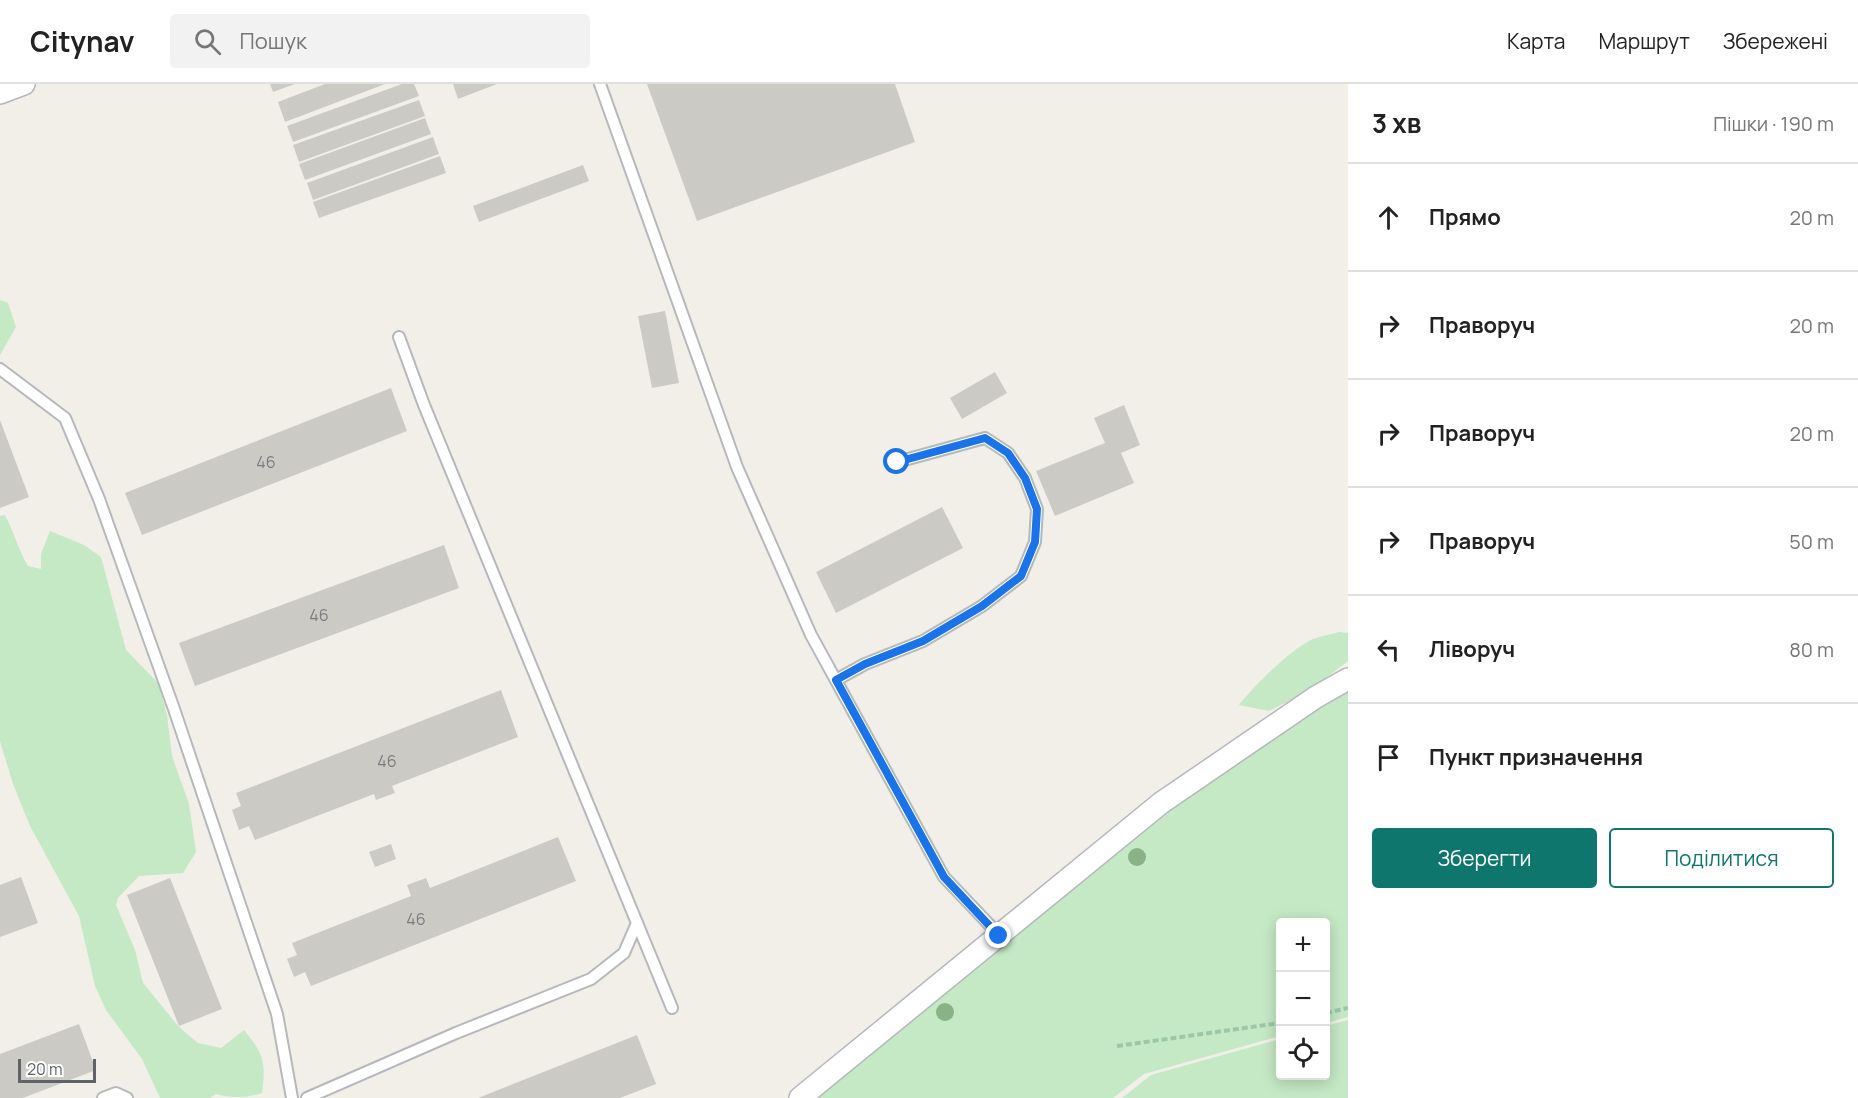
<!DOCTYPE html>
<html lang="uk">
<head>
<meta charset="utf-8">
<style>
  body { margin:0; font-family:Manrope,sans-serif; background:#f2f2f2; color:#222 }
  .controls { position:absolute; right:18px; bottom:18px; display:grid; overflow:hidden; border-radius:6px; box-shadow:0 3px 15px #0003 }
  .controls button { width:54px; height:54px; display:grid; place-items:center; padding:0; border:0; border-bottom:2px solid #e0e0e0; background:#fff; color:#222; font:30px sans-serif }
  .scale { position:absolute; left:18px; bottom:15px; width:78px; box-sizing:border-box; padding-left:6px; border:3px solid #5f6368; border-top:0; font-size:16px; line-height:21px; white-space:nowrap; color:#5f6368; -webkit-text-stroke:4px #fff; paint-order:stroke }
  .stop { position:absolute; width:18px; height:18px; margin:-14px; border:4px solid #1a73e8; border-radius:50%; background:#fff }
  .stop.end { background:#1a73e8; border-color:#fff; box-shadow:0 2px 6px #0008 }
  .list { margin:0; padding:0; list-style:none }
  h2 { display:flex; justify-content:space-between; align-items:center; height:78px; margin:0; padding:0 24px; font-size:26px }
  h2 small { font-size:20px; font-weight:400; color:#767676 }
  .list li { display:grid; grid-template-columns:39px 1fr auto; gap:18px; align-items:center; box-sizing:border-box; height:108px; padding:0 24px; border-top:2px solid #e0e0e0 }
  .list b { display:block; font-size:22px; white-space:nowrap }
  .list em { font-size:20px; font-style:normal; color:#767676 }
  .actions { display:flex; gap:12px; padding:18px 24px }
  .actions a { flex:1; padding:14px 0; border:2px solid #0f766e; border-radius:6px; text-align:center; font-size:21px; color:#0f766e }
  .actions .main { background:#0f766e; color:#fff }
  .icon { flex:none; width:33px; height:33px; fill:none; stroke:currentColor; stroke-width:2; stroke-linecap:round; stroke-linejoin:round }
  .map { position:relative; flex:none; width:1348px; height:1014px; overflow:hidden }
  header { display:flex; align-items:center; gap:36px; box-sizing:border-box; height:84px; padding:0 30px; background:#fff; border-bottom:2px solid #e0e0e0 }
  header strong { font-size:28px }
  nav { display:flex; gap:33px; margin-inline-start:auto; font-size:21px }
  .search { width:420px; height:54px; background:#f2f2f2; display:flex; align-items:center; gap:15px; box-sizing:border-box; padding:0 21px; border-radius:6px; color:#767676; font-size:22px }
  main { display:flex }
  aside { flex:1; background:#fff }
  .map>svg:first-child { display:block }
  .green { fill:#c5e8c5 }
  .building { fill:#cccac5 }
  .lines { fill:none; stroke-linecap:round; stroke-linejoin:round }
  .service-casing { stroke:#b5b8bc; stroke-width:14 }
  .minor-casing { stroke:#b5b8bc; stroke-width:24 }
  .path { stroke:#9cc7a9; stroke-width:4; stroke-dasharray:6 3; stroke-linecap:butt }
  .service { stroke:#fff; stroke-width:10 }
  .minor { stroke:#fff; stroke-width:21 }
  .tree { fill:#89b387 }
  .route { stroke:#1a73e8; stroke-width:8 }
  .labels { text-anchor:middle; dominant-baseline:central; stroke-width:6; stroke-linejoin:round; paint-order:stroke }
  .number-label { font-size:16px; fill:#7a7d7f }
</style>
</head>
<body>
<header>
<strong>Citynav</strong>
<div class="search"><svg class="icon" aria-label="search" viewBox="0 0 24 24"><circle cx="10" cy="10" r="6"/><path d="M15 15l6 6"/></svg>Пошук</div>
<nav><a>Карта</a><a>Маршрут</a><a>Збережені</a></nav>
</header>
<main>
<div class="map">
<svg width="1348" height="1014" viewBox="0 0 1348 1014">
  <rect width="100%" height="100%" fill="#f1efe8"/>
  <g class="green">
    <polygon points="0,216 8,219 16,243 0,271"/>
    <path d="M5 431C14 448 18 465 28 482L41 485V470L50 447 84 461 101 473 126 566 159 600 167 631 172 672 189 720 196 768 183 789 139 792 118 814 116 821 135 866 143 899 179 943 198 959 221 964 244 946C264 970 266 978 262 1009 247 1014 231 1014 216 1010L210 1014H160L142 975 106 926 95 902 79 832 30 742 13 700 0 657V432Z"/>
    <path d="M1339 548 1348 549V577L1309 607 1269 627 1239 621C1254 602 1289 567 1311 556 1319 552 1330 551 1339 548Z"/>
    <polygon points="1348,606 1348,933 1326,939 1326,838 1280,838 1280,952 1144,990 1113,1014 818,1014 1097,779 1223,685"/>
    <polygon points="1348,936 1348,1014 1122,1014 1151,991 1280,955 1280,992 1326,992 1326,942"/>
  </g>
  <g class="building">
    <polygon points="270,0 295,0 273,8"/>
    <polygon points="325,0 385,0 285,38 278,18"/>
    <polygon points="402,0 414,0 419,12 293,58 287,42"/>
    <polygon points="453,0 497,0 458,15"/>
    <polygon points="647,0 895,0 915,58 697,137"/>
    <polygon points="419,16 425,32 299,78 293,61"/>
    <polygon points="425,34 431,50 305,96 299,80"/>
    <polygon points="433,53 439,70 313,116 307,99"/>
    <polygon points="440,72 446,89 319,134 313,118"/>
    <polygon points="583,81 589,97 479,138 473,122"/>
    <polygon points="665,227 679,299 652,304 638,232"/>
    <polygon points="995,288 1007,309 962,335 950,314"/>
    <polygon points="391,304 407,347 142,451 125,409"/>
    <polygon points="1124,321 1140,361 1121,369 1134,399 1055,432 1036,387 1105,359 1094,334"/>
    <polygon points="0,336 29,413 0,424"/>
    <polygon points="942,423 963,464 836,529 816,488"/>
    <polygon points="444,461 459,504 195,602 179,559"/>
    <polygon points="501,606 518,653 392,702 395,709 376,716 374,710 255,756 249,742 239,746 232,726 241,722 236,709"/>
    <polygon points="558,753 576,797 311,902 305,888 294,893 287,875 297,871 292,859 411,812 407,801 426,794 430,804"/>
    <polygon points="391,760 396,775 375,783 369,768"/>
    <polygon points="21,793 38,839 0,853 0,801"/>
    <polygon points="170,794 222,925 179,942 127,811"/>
    <polygon points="79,940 96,986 23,1014 0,1014 0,970"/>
    <polygon points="637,951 656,1000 620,1014 478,1014"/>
  </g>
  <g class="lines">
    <defs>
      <g id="service">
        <polyline points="600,0 737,383 811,551 944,793 1000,852"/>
        <polyline points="399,253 424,321 672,924"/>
        <polyline points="0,285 65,334 99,415 174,625 277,930 292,1014"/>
        <polyline points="836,596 865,580 923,557 982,522 1021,492 1035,458 1037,425 1025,394 1008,369 985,354 897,378"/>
        <polyline points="103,1014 116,1009 127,1014"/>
        <polyline points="307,1014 456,949 591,895 624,869 637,839"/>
      </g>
      <g id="minor">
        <polyline points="0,9 24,0"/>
        <polyline points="800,1014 1161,719 1316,613 1348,595"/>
      </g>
    </defs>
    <use href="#service" class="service-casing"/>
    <use href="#minor" class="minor-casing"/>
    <g class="path">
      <polyline points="1326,929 1348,924"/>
      <polyline points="1117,962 1280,939"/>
    </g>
    <use href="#service" class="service"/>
    <use href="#minor" class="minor"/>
  </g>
  <g class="tree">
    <circle cx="1137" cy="773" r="9"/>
    <circle cx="945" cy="928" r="9"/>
  </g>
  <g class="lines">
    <polyline class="route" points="897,378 985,354 1008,369 1025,394 1037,425 1035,458 1021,492 982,522 923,557 865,580 836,596 944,793 999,852"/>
  </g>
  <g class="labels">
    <g class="number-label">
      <text x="266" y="378">46</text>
      <text x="319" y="531">46</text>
      <text x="387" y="677">46</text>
      <text x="416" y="835">46</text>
    </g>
  </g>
</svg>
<div class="controls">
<button>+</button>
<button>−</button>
<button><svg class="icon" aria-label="locate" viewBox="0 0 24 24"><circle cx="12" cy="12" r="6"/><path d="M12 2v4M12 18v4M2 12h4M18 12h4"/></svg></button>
</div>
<div class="scale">20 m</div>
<div class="stop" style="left:897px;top:378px"></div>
<div class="stop end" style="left:999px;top:852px"></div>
</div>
<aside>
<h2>3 хв<small>Пішки · 190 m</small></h2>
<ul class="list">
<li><svg class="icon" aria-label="ahead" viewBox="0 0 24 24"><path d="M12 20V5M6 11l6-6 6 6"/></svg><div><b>Прямо</b></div><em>20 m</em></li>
<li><svg class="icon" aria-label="right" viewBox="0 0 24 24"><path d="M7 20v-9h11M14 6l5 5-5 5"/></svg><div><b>Праворуч</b></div><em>20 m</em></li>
<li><svg class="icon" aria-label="right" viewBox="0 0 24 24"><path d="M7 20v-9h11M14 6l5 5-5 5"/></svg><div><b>Праворуч</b></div><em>20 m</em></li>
<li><svg class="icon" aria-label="right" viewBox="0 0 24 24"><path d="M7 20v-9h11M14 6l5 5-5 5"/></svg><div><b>Праворуч</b></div><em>50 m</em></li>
<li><svg class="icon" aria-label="left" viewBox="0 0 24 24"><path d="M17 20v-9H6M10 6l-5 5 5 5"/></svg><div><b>Ліворуч</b></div><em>80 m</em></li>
<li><svg class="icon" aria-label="arrive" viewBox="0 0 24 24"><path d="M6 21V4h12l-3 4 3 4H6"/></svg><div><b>Пункт призначення</b></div></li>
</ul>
<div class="actions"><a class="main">Зберегти</a><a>Поділитися</a></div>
</aside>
</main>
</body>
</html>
